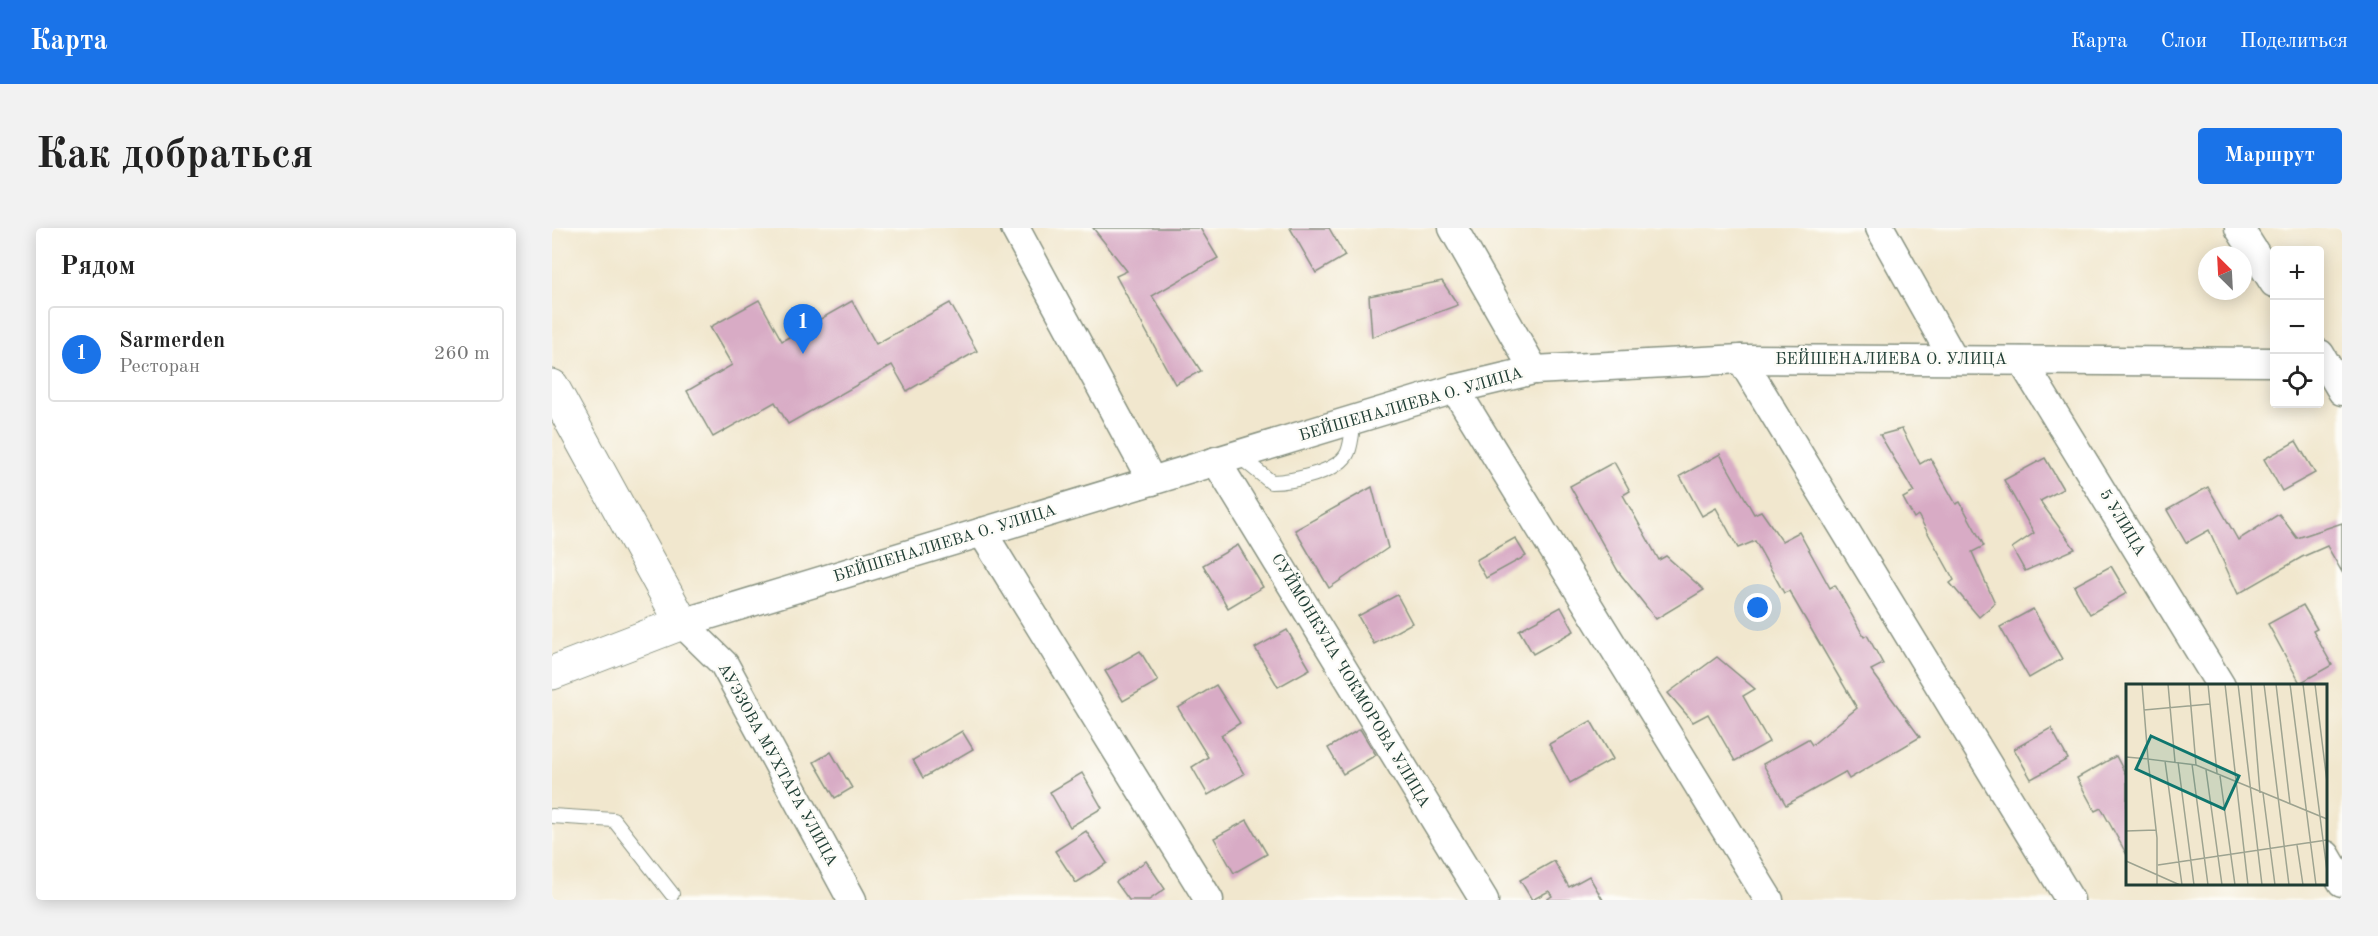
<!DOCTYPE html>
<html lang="ru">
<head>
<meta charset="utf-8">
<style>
  body { margin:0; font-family:"Old Standard TT",serif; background:#f2f2f2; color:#222 }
  .controls { position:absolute; right:18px; top:18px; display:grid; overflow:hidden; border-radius:6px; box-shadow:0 3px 15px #0003 }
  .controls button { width:54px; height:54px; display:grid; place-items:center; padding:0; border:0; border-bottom:2px solid #e0e0e0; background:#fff; color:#222; font:30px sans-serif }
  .compass { position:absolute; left:1646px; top:18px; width:54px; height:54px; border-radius:50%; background:#fff; box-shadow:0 3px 15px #0003; rotate:336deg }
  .you { position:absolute; left:1206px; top:380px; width:21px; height:21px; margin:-15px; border:4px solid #fff; border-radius:50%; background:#1a73e8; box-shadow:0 0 0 9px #1a73e833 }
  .badge { display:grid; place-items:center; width:39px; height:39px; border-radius:50%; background:#1a73e8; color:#fff; font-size:20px; font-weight:700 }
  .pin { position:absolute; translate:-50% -50px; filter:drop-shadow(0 2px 3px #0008) }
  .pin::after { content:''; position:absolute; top:32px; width:21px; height:18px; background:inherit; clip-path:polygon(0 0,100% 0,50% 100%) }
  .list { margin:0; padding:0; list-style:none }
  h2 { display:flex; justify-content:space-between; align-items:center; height:78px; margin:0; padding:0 24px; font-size:26px }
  h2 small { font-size:20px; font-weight:400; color:#767676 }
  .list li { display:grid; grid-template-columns:39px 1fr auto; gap:18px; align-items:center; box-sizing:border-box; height:96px; margin:0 12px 12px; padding:0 12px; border:2px solid #e0e0e0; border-radius:6px }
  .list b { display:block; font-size:22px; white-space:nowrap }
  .list p { margin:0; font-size:20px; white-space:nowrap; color:#767676 }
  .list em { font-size:20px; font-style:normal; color:#767676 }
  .icon { flex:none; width:33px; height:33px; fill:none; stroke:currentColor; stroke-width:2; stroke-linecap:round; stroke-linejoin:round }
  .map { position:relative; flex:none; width:1790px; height:672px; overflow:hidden; border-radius:6px }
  header { display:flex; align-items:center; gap:36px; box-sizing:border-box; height:84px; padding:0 30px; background:#1a73e8; color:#fff }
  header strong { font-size:28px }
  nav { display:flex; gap:33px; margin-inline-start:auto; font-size:21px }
  .intro { display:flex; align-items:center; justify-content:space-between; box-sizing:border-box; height:144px; padding:0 36px }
  h1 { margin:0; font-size:42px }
  .button { padding:15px 27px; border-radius:6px; background:#1a73e8; color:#fff; font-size:21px; font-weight:700 }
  main { display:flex; gap:36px; padding:0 36px }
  aside { flex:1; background:#fff; border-radius:6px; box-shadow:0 3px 15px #0003 }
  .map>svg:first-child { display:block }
  .building { fill:#d8abc5 }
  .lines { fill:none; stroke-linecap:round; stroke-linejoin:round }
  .lane-casing { stroke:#889281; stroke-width:16 }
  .street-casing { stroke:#889281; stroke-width:31 }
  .secondary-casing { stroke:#889281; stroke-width:35 }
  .lane { stroke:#fff; stroke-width:14 }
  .street { stroke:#fff; stroke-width:28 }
  .secondary { stroke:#fff; stroke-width:33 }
  .labels { text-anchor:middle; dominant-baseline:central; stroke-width:5; stroke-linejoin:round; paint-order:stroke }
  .street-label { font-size:16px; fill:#1f3d34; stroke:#fdfcf7 }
  .inset-road { fill:none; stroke:#9da390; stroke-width:1.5 }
  .view { fill:#0f766e; fill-opacity:0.15; stroke:#0f766e; stroke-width:3 }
  .inset-edge { fill:none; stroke:#1f3d34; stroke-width:3 }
</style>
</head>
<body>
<header>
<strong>Карта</strong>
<nav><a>Карта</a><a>Слои</a><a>Поделиться</a></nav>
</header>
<div class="intro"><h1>Как добраться</h1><a class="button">Маршрут</a></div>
<main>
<aside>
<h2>Рядом<small></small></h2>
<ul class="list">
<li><span class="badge">1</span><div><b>Sarmerden</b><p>Ресторан</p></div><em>260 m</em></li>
</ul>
</aside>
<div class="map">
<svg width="1790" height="672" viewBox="0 0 1790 672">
  <rect width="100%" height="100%" fill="#fdfcf7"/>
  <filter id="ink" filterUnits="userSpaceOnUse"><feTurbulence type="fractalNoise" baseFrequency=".0167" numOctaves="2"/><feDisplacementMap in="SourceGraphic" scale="12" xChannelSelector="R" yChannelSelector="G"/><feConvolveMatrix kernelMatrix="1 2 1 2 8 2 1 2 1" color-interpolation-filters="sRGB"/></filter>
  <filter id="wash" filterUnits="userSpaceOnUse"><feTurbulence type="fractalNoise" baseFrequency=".008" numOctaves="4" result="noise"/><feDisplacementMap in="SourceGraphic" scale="24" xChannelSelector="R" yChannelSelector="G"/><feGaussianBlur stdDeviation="1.35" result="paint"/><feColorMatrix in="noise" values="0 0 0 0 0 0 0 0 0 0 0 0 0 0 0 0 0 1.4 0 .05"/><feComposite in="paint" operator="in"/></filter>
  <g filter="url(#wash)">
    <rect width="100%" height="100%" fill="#f1e7ce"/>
    <g id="blocks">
      <g class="building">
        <polygon points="541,0 648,0 666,30 600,68 649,143 623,156 564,48 575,43"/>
        <polygon points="738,0 777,0 793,28 764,45"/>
        <polygon points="890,53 906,77 820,109 817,68"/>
        <polygon points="207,72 230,113 300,73 324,116 398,75 425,123 355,163 340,137 236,196 223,174 161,209 135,163 180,137 158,99"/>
        <polygon points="1350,201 1368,236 1378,230 1404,276 1408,274 1432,318 1420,324 1443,375 1427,389 1398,355 1402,352 1366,287 1362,290 1351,270 1362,264 1328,207"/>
        <polygon points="1744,213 1763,245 1730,263 1712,231"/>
        <polygon points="1168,226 1202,286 1209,283 1230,313 1247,304 1278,360 1283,357 1312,409 1315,407 1331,436 1319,442 1368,509 1297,551 1293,544 1234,577 1211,536 1256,511 1260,517 1305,480 1237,363 1232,365 1203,313 1186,320 1164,280 1150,288 1128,248"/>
        <polygon points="1493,230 1511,261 1488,273 1523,321 1473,343 1460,320 1482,305 1452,252"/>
        <polygon points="1062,234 1078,263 1071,267 1107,332 1114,328 1152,362 1104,391 1066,343 1018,258"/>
        <polygon points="820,259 836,320 777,360 743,302"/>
        <polygon points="1656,259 1686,312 1727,286 1745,310 1790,295 1790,344 1775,318 1750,329 1686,366 1657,302 1634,315 1615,282"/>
        <polygon points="963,310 974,328 934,350 924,332"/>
        <polygon points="686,317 711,359 676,380 651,337"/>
        <polygon points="1559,338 1575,365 1538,386 1522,358"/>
        <polygon points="845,367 860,395 822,416 806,388"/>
        <polygon points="1751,377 1765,401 1761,403 1780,437 1748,455 1716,396"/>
        <polygon points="1009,379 1022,403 981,426 967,402"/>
        <polygon points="1481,381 1510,431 1477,450 1448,399"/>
        <polygon points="735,402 758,441 726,459 703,420"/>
        <polygon points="588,423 606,453 571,473 553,443"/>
        <polygon points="1165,429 1203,461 1191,468 1217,514 1183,533 1156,486 1141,494 1116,465"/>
        <polygon points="664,457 688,495 669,507 692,546 656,567 640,539 656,529 626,480"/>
        <polygon points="1039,493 1061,531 1018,555 997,516"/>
        <polygon points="1499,500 1516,531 1479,551 1462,521"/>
        <polygon points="808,501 824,527 791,546 776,520"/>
        <polygon points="410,503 421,521 371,550 361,532"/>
        <polygon points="279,524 300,560 283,570 262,534"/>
        <polygon points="1564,528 1575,549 1575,627 1549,580 1543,583 1525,550"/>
        <polygon points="530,545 550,580 518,599 498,564"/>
        <polygon points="695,592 715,626 682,645 662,610"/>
        <polygon points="534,603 555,635 524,655 503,623"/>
        <polygon points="594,633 613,661 597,672 577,672 564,654"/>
        <polygon points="1002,633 1017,659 1037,648 1051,672 994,672 1000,668 997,663 980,672 968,652"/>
      </g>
    </g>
  </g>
  <g filter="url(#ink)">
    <use href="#blocks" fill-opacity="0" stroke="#889281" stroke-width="1.5"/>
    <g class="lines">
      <defs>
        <g id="lane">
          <path d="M686 227 719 254C738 254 788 244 796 224 800 214 800 202 802 191"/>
          <polyline points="0,588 62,592 120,666"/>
        </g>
        <g id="street">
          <polyline points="463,0 600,253"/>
          <polyline points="901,0 982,142"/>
          <polyline points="1328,0 1402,132"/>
          <polyline points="1687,0 1722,55"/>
          <polyline points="1768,126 1790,163"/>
          <polyline points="1189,131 1518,672"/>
          <polyline points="1470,133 1669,458"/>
          <polyline points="903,161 1217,672"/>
          <polyline points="664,233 932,672"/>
          <polyline points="430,304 657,672"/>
          <polyline points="1774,627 1790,654"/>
          <polyline points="300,672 172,436 130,395 903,161 982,142 1189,131 1722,134"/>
        </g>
        <polyline id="secondary" points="0,158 130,395 0,445"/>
      </defs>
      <use href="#lane" class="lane-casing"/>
      <use href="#street" class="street-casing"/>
      <use href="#secondary" class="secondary-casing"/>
      <use href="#lane" class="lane"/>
      <use href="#street" class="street"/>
      <use href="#secondary" class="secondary"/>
    </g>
  </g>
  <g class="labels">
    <g class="street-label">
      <text x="1339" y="132">БЕЙШЕНАЛИЕВА О. УЛИЦА</text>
      <text transform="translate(859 177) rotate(-16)">БЕЙШЕНАЛИЕВА О. УЛИЦА</text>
      <text transform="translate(1570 295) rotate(59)">5 УЛИЦА</text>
      <text transform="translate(393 316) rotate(-17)">БЕЙШЕНАЛИЕВА О. УЛИЦА</text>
      <text transform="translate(798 453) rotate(59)">СУЙМОНКУЛА ЧОКМОРОВА УЛИЦА</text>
      <text transform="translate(225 537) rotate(61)">АУЭЗОВА МУХТАРА УЛИЦА</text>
    </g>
  </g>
  <g transform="translate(1574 456)">
    <rect width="201" height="201" fill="#f1e7ce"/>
    <path class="inset-road" d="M42 0 49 78M63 0 70 81M82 0 91 89M99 0 122 201M112 0 136 201M125 0 134 109M138 0 163 201M150 0 164 120M164 0 190 201M177 0 201 187M189 0 201 98M18 26 84 20M0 73 22 75 16 0M39 77 56 201M52 78 68 201M66 80 82 201M80 86 96 201M94 92 109 201M137 109 149 201M0 147 30 146M171 161 177 201M0 177 54 201M32 181 201 156M31 201V154L22 75 70 81 201 135"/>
    <path class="view" d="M25 52 113 92 98 125 10 85Z"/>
    <rect width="201" height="201" class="inset-edge"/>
  </g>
</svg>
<div class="controls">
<button>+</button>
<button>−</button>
<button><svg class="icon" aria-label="locate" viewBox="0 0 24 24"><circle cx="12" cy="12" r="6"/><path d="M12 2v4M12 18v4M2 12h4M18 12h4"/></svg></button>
</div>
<svg class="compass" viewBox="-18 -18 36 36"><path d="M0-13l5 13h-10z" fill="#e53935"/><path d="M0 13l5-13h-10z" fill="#767676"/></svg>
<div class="you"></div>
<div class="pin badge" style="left:251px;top:126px">1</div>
</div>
</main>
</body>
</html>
